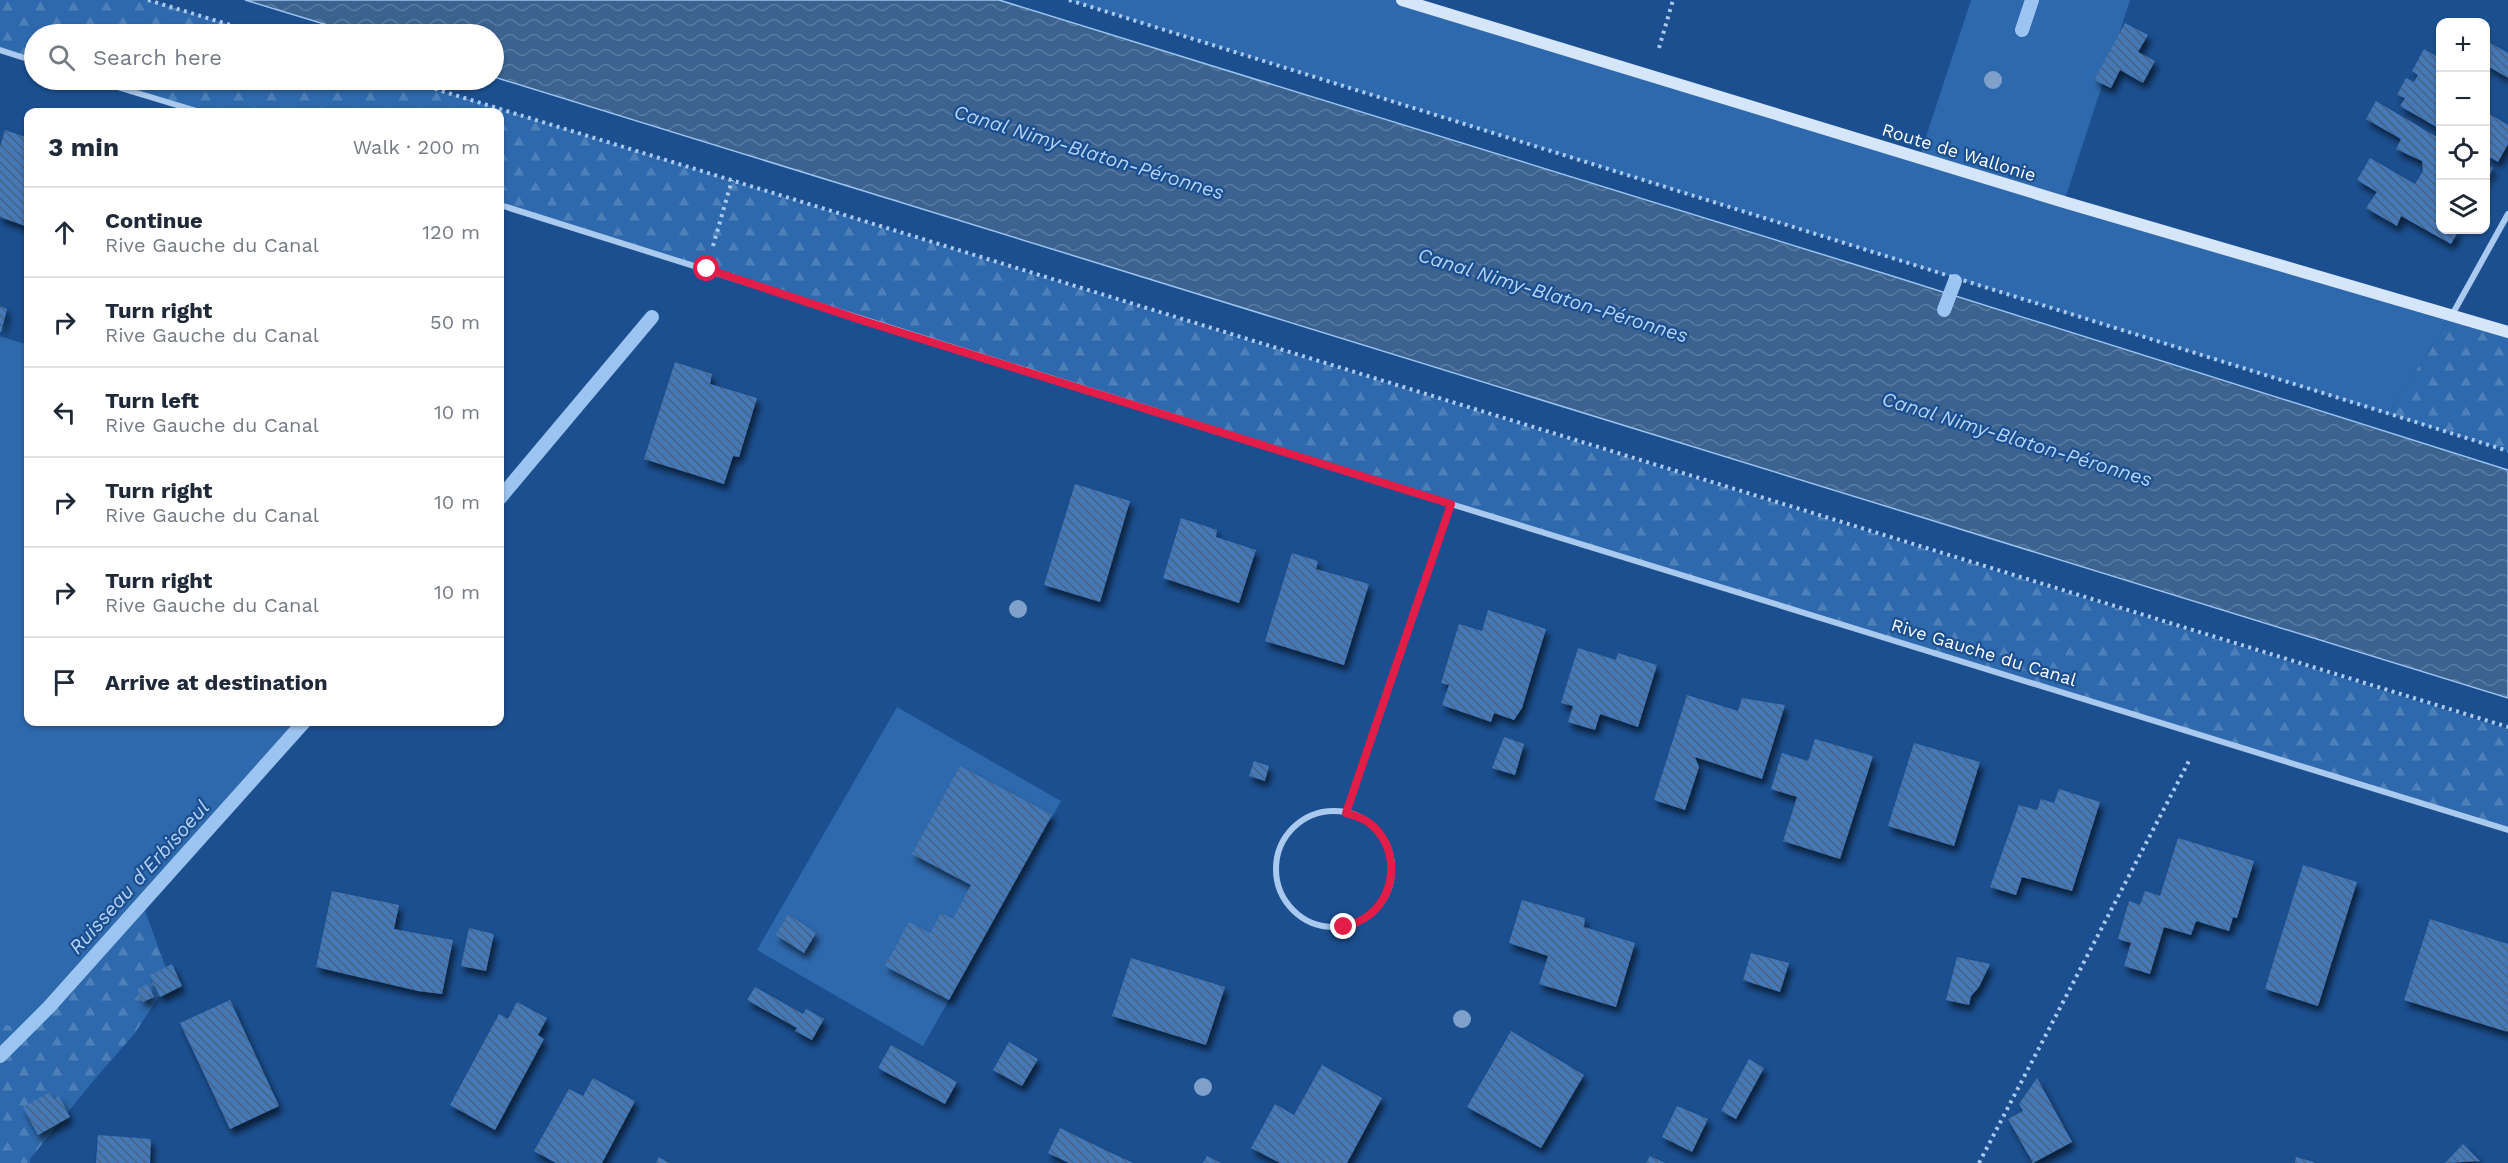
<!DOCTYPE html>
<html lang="en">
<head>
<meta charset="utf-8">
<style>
  body { margin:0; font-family:"Work Sans",sans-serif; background:#f6f6f7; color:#1f2937 }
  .controls { position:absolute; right:18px; top:18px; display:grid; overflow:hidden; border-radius:12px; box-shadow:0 2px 4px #0004 }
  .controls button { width:54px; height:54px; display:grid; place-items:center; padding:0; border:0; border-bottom:2px solid #e0e1e3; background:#fff; color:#1f2937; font:30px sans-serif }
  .stop { position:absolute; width:18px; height:18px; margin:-14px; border:4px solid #e11d48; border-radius:50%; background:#fff }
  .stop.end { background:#e11d48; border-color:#fff; box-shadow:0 2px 6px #0008 }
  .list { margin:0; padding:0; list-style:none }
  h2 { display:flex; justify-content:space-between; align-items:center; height:78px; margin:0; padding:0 24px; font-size:26px }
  h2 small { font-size:20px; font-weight:400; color:#747a83 }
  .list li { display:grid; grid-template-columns:39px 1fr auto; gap:18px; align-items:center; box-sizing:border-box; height:90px; padding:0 24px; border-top:2px solid #e0e1e3 }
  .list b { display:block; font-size:22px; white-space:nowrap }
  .list p { margin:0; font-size:20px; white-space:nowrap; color:#747a83 }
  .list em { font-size:20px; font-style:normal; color:#747a83 }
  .icon { flex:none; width:33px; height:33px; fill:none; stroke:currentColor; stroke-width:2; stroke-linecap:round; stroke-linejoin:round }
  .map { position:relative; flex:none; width:2508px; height:1163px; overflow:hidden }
  .search { position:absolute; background:#fff; box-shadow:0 2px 4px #0004; left:24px; top:24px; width:480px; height:66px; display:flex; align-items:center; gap:15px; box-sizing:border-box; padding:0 21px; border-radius:33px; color:#747a83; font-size:22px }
  .panel { position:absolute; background:#fff; box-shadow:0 2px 4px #0004; left:24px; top:108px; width:480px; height:618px; border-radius:12px }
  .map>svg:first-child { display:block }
  .grass { fill:#2e69ad }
  .forest { fill:url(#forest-firs) }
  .water { fill:url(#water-waves); stroke:#9cc4f0; stroke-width:1.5 }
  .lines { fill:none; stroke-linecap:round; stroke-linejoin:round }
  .stream { stroke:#9cc4f0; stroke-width:14 }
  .building { fill:url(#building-back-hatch); filter:url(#shadow) }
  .path { stroke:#a9c9ee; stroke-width:4; stroke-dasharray:3 4.5; stroke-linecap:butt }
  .minor { stroke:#a9c9ee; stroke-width:6 }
  .secondary { stroke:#d6e6fa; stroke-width:12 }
  .tree { fill:#7ea0ca }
  .route { stroke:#e11d48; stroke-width:8 }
  .labels { text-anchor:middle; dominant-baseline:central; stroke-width:4.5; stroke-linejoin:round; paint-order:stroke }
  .street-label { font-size:18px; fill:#fff; stroke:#1b4f8f }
  .water-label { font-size:20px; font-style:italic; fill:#b5d3f5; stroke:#1b4f8f }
</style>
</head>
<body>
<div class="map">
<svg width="2508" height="1163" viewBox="0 0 2508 1163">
  <defs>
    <pattern id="forest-firs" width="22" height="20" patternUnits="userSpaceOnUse" patternTransform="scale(1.5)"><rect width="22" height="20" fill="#2e69ad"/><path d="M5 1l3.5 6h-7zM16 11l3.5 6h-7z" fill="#4d80b9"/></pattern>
    <pattern id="water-waves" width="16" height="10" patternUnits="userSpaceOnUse" patternTransform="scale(1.5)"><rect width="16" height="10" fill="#3c6290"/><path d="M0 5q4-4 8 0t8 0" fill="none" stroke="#597aa1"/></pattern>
    <pattern id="building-back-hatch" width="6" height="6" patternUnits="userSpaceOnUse" patternTransform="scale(1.5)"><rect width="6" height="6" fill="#4478b7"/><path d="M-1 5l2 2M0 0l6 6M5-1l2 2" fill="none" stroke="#486282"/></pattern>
    <filter id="shadow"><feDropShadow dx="3.5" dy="6" stdDeviation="3" flood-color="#0009"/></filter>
  </defs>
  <rect width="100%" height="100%" fill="#1b4f8f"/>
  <g class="grass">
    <polygon points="1069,0 1402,0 1919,158 1971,0 2130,0 2064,202 2452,315 2388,414"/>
    <polygon points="0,336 28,345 28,722 304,722 25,1031 0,1023"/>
    <polygon points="897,707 1061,801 923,1046 757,950"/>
  </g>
  <g class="forest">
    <polygon points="0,0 148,0 260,34 34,34 34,61 0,50"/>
    <polygon points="94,80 406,80 2508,729 2508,830 1451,504 500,205 500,112 200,112"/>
    <polygon points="2452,315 2508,332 2508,451 2388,414"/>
    <polygon points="142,903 170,979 135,1033 94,1080 30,1159 30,1163 0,1163 0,1023 25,1030"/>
  </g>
  <polygon class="water" points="245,0 999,0 1889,275 2508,470 2508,698 494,77 494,34 357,34"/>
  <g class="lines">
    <g class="stream">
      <polyline points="2022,30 2032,0"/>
      <polyline points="1944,310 1955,281"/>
      <polyline points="500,498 652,317"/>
      <polyline points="0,1056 49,1007 304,722"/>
    </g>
  </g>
  <g class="building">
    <polygon points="2125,23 2148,35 2138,52 2155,61 2143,83 2120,70 2111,88 2094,80"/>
    <polygon points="2487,41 2508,53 2508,78 2486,65"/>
    <polygon points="2424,49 2440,58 2440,129 2400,106 2405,98 2397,95 2406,78 2414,82 2418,75 2412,71"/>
    <polygon points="2376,101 2440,139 2440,230 2459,230 2451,244 2401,216 2397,226 2366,208 2377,192 2357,180 2370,158 2415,184 2423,171 2422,161 2396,149 2401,139 2366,119"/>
    <polygon points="2486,112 2508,125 2508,144 2498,162 2486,155"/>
    <polygon points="5,130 28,138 28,227 0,217 0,147"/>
    <polygon points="2486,164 2493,168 2486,182"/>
    <polygon points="0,306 7,309 1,332 0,332"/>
    <polygon points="675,362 712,374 710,384 757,398 739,457 733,456 724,484 644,459"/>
    <polygon points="1075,484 1130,501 1100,602 1044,585"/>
    <polygon points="1181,518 1217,530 1216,537 1256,550 1239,603 1163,578"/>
    <polygon points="1292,553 1318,561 1316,569 1369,584 1344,665 1265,641"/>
    <polygon points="1488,610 1546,629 1522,708 1514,720 1494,713 1491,722 1442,705 1449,685 1441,683 1459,624 1482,631"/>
    <polygon points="1578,648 1616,660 1618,653 1657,665 1638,727 1600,714 1595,730 1568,722 1573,706 1561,703"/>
    <polygon points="1687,695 1738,711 1742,698 1785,705 1762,779 1695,757 1699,767 1685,810 1654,800"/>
    <polygon points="1504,737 1524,744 1515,775 1492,768"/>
    <polygon points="1815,739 1873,756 1840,859 1783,841 1797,797 1771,789 1782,753 1808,761"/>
    <polygon points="1914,743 1980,762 1954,846 1888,826"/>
    <polygon points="1254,761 1269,766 1265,781 1249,776"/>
    <polygon points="960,766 1052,815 949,1000 885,966 909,922 930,933 941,913 953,919 971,885 912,854"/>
    <polygon points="2059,789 2100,802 2072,891 2022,877 2016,895 1990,887 2019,805 2037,810 2041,799 2054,803"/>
    <polygon points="2178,838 2254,861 2237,918 2233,917 2229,931 2196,921 2191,935 2164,927 2150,974 2124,966 2131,943 2118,939 2129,901 2140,905 2145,891 2160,896"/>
    <polygon points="2303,865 2357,882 2318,1006 2265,989"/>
    <polygon points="332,891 399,905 394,929 453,940 442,994 418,991 316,967"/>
    <polygon points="1522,900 1585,918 1584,927 1635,943 1616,1007 1539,984 1548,956 1509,943"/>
    <polygon points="788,914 816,933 804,953 776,935"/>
    <polygon points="2430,919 2508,944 2508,1032 2404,1000"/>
    <polygon points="469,928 494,934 486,971 461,966"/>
    <polygon points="1751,953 1789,963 1780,992 1743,980"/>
    <polygon points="1957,957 1990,964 1979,987 1971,996 1969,1005 1946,1000"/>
    <polygon points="1131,958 1225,987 1206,1045 1112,1016"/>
    <polygon points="172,964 182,986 160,997 150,975"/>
    <polygon points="148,984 154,997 143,1002 137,989"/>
    <polygon points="755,987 803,1014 806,1009 824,1019 812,1040 795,1031 797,1028 747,1000"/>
    <polygon points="230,1000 279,1106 230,1129 180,1023"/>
    <polygon points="517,1002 547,1018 538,1035 544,1039 495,1130 450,1105 499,1014 508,1019"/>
    <polygon points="1511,1031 1584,1075 1541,1148 1467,1107"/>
    <polygon points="1009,1042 1038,1059 1022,1086 993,1070"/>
    <polygon points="891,1045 957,1082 945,1104 878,1068"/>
    <polygon points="1749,1059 1764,1068 1736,1119 1721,1111"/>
    <polygon points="1322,1065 1382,1098 1347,1163 1280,1163 1251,1148 1275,1104 1294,1115"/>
    <polygon points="593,1078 635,1101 602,1163 556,1163 534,1151 569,1089 583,1096"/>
    <polygon points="2037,1078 2072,1142 2033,1163 2008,1119 2023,1111 2019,1104"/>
    <polygon points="50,1092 54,1099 59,1096 70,1117 38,1135 23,1107"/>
    <polygon points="1677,1106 1708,1119 1692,1152 1662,1137"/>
    <polygon points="1060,1128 1105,1150 1133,1163 1069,1163 1048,1153"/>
    <polygon points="98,1135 151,1139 150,1163 96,1163"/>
    <polygon points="2463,1144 2480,1161 2445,1163"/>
    <polygon points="1207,1156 1221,1163 1203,1163"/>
    <polygon points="1650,1156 1665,1163 1646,1163"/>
    <polygon points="659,1157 660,1158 670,1163 656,1163"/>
    <polygon points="2296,1157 2314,1162 2314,1163 2295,1163"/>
  </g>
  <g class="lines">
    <g class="path">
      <polyline points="148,0 260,34"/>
      <polyline points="1069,0 2508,451"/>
      <polyline points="1659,48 1673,0"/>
      <polyline points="406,80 2508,727"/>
      <polyline points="713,246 732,180"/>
      <polyline points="1979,1163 2190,759"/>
    </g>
    <g class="minor">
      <polyline points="0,50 34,61"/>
      <polyline points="94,80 200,112"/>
      <polyline points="500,205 1451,504 2508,830"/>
      <polyline points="2452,315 2508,214"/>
      <circle cx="1334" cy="869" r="58"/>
      <polyline points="1346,813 1451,504"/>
    </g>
    <polyline class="secondary" points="1402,0 2064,202 2508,332"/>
  </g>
  <g class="tree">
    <circle cx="1993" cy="80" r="9"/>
    <circle cx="1018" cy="609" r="9"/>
    <circle cx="1462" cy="1019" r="9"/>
    <circle cx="1203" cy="1087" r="9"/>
  </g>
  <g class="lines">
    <path class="route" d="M707 269 864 321 1451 504 1346 813C1353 815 1362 818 1368 822 1400 845 1399 896 1365 918 1359 922 1350 924 1344 927"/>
  </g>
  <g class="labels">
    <g class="street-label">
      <text transform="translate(1959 152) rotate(17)">Route de Wallonie</text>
      <text transform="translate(1984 652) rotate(17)">Rive Gauche du Canal</text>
    </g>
    <g class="water-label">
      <text transform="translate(1089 152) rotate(17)">Canal Nimy-Blaton-Péronnes</text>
      <text transform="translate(1553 295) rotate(17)">Canal Nimy-Blaton-Péronnes</text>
      <text transform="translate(2017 439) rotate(17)">Canal Nimy-Blaton-Péronnes</text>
      <text transform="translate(139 877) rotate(-48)">Ruisseau d'Erbisoeul</text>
    </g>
  </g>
</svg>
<div class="controls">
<button>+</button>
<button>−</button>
<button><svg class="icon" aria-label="locate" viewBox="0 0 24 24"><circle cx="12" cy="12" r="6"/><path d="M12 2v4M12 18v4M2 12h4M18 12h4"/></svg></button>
<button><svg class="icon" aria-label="layers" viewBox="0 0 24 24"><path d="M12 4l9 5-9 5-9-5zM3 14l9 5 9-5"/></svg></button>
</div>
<div class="stop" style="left:707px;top:269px"></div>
<div class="stop end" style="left:1344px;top:927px"></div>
<div class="search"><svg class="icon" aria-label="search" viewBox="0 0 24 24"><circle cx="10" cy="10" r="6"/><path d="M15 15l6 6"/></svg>Search here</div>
<section class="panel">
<h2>3 min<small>Walk · 200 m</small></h2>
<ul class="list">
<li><svg class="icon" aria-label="ahead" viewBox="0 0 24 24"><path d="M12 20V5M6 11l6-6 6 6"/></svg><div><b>Continue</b><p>Rive Gauche du Canal</p></div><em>120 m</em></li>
<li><svg class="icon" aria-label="right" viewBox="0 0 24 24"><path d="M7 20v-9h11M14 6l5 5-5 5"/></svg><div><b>Turn right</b><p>Rive Gauche du Canal</p></div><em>50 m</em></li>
<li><svg class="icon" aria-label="left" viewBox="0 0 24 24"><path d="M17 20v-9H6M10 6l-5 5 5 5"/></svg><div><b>Turn left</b><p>Rive Gauche du Canal</p></div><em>10 m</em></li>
<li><svg class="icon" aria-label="right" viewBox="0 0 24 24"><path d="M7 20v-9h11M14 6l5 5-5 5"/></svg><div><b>Turn right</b><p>Rive Gauche du Canal</p></div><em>10 m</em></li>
<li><svg class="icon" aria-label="right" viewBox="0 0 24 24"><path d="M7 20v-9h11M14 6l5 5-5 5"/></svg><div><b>Turn right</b><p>Rive Gauche du Canal</p></div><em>10 m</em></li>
<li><svg class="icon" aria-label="arrive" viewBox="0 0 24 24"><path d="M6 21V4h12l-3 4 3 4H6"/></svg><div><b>Arrive at destination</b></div></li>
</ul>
</section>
</div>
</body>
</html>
